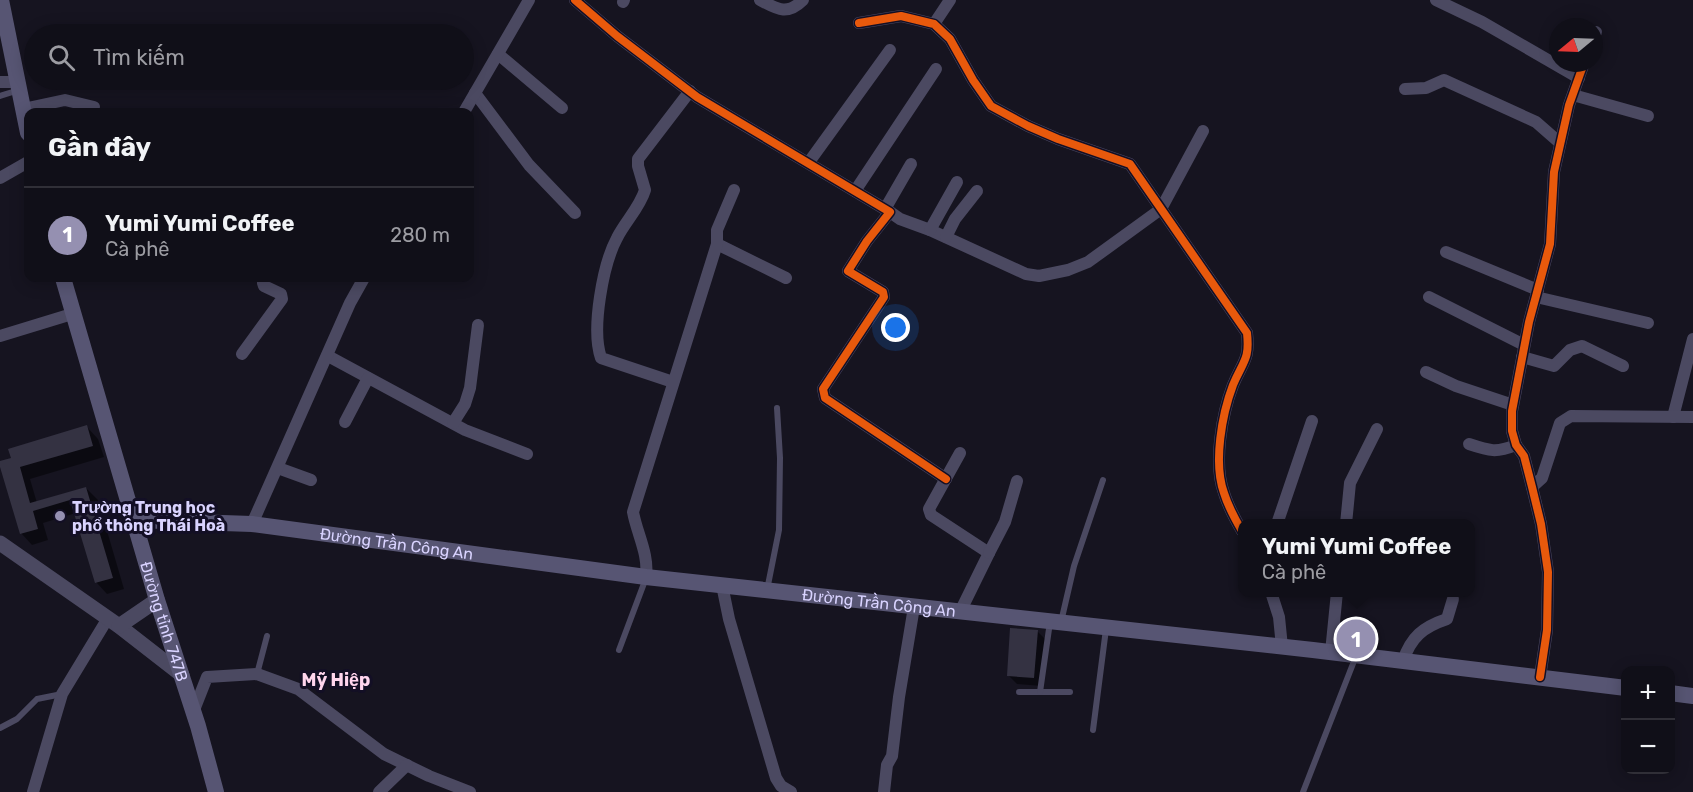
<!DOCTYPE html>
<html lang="vi">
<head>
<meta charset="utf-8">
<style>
  body { margin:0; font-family:Rubik,sans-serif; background:#1e1d25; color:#f1f3f6 }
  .controls { position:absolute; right:18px; bottom:18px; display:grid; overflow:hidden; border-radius:12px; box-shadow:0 3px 15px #0003 }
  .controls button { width:54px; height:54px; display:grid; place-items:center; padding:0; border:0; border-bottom:2px solid #302f37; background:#100f18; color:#f1f3f6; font:30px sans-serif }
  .compass { position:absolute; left:1549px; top:18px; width:54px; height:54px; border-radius:50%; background:#100f18; box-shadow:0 3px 15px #0003; rotate:251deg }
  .you { position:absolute; left:896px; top:328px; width:21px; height:21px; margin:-15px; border:4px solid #fff; border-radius:50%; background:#1a73e8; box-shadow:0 0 0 9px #1a73e833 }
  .badge { display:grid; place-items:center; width:39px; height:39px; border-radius:50%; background:#9590b1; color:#fff; font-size:20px; font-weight:700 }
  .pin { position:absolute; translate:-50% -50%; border:3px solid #fff; box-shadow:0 2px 6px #0006 }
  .popup { position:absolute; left:1238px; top:519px; width:237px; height:78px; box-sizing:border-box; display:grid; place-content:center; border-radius:12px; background:#100f18; filter:drop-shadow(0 2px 4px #0005); font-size:20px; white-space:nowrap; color:#9c9ca2 }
  .popup b { font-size:22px; color:#f1f3f6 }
  .popup::after { content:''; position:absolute; left:50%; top:100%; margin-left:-12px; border:12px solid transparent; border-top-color:#100f18 }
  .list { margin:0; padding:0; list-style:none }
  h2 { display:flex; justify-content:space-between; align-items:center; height:78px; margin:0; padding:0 24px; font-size:26px }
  h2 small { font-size:20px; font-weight:400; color:#9c9ca2 }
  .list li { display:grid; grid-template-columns:39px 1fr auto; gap:18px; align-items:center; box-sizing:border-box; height:96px; padding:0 24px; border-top:2px solid #302f37 }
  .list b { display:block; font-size:22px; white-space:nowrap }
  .list p { margin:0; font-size:20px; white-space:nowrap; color:#9c9ca2 }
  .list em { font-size:20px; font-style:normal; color:#9c9ca2 }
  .icon { flex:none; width:33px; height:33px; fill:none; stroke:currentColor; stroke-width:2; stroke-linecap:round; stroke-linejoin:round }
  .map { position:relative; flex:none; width:1693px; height:792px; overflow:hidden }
  .search { position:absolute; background:#100f18; box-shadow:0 3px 15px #0003; left:24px; top:24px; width:450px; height:66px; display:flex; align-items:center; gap:15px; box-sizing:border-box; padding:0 21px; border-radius:33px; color:#9c9ca2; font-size:22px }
  .panel { position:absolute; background:#100f18; box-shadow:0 3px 15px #0003; left:24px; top:108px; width:450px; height:174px; border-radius:12px }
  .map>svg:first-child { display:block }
  .shadow { fill:#0007 }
  .building { fill:#343242 }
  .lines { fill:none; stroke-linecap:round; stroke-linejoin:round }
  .service { stroke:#4b4961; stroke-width:6 }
  .minor { stroke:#4b4961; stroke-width:12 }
  .tertiary { stroke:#4b4961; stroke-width:15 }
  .secondary { stroke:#575573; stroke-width:16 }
  .cycleway-casing { stroke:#130f25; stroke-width:11 }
  .cycleway { stroke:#e8590c; stroke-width:8 }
  .poi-dot { fill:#9590b1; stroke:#130f25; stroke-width:2 }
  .labels { text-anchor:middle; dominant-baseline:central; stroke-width:6; stroke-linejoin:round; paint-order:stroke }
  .poi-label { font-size:16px; font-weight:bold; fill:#d9d3ff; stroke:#130f25; text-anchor:start }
  .street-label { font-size:16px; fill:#d9d3ff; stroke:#130f25 }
  .neighbourhood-label { font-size:18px; font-weight:bold; fill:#ffd5ee; stroke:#130f25 }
</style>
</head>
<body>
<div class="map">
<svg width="1693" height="792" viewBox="0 0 1693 792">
  <rect width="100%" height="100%" fill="#161420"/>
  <g class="shadow">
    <polygon points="87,427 98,439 104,457 30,479 37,503 86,488 98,500 124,589 107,594 96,582 76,513 43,523 48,540 32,545 21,533 0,463"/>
    <polygon points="1037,631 1046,640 1042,686 1017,684 1009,676"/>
  </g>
  <g class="building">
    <polygon points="87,425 93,446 20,467 30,503 86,487 113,578 95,583 70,500 33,511 38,529 20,534 0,467 0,461 11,458 8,449"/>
    <polygon points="1010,628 1038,630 1034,678 1007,676"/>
  </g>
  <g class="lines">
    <g class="service">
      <polyline points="0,96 19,90"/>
      <polyline points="767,590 779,530 780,458 777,408"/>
      <polyline points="1061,622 1074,566 1103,480"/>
      <polyline points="619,650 646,578"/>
      <polyline points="257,674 267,636"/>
      <polyline points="1019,692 1070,692"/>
      <polyline points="1040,692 1050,622"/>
      <polyline points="0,728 17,719 37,699 62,694"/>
      <polyline points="1093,730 1106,629"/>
      <polyline points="1303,792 1356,656"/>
    </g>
    <g class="minor">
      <polyline points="575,0 617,36 697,97 890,212 867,241 848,271 883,292 884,297 823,389 825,398 946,479"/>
      <path d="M760 0C777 9 787 16 803 0"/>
      <polyline points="1436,0 1482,22 1579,78"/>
      <polyline points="623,2 624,0"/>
      <path d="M859 23 901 16 934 24 950 39 973 80 991 106 1028 126 1058 139 1130 164 1247 333C1250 360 1243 361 1233 385 1222 414 1213 463 1224 493 1228 506 1235 519 1242 531"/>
      <polyline points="934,24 950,0"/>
      <polyline points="1594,36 1596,32"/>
      <polyline points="498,54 562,108"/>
      <polyline points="0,82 18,82"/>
      <polyline points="1405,89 1426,88 1444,80 1536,122 1560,143"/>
      <polyline points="475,93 529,165 575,213"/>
      <polyline points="1573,95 1648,116"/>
      <polyline points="23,109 65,100 94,107"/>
      <polyline points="464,112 529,0"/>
      <polyline points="809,162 890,50"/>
      <polyline points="0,178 28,162"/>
      <polyline points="855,191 936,69"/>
      <polyline points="885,209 911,164"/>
      <polyline points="890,212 900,219 930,230 1026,274 1039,276 1068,270 1088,262 1161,209 1203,131"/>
      <polyline points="930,230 957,182"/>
      <polyline points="946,237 955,219 977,191"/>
      <polyline points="717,244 786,278"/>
      <polyline points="1446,252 1538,290"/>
      <polyline points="1429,297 1524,345"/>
      <polyline points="1536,297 1648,323"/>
      <polyline points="0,336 72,314"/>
      <polyline points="242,354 282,299 281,294 264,286 263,283 265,278"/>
      <polyline points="328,356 465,430 527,454"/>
      <polyline points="1522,357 1554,366 1570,350 1582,346 1623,366"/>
      <polyline points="1426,372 1456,386 1513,405"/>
      <path d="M673 382 601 358C591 329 603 264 617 238 625 222 640 207 645 190L638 166V159L690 91"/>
      <polyline points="1673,417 1693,339"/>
      <polyline points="345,422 368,378"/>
      <polyline points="453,423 465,404 470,388 478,325"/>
      <path d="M1469 444C1490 451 1496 453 1516 445"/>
      <polyline points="960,453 929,509 931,515 989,553 960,612"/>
      <polyline points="278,468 311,480"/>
      <polyline points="1532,487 1542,478 1560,423 1571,416 1693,417"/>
      <polyline points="252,524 350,303 364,278"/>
      <polyline points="1277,524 1312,421"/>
      <polyline points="1346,524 1350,483 1377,429"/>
      <polyline points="989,553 1005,522 1017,481"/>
      <path d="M646 577C649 554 637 534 633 512L717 244V230L734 190"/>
      <polyline points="722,585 729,619 776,778 781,786 791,792"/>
      <polyline points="1271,592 1279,617 1282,647"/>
      <polyline points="1331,652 1337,592"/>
      <path d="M1403 661C1411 637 1423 627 1447 619L1453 599"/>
      <polyline points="1540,677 1547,630 1548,572 1541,524 1532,487 1524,456 1516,445 1512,431 1512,411 1529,322 1550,244 1554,172 1569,105 1584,63"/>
      <polyline points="194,710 207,677 257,674 298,689 384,754 429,776 470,792"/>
      <polyline points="33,792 62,694 108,618"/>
      <polyline points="379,792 407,765"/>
      <polyline points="884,792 887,765 892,756 899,697 914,607"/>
    </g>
    <g class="tertiary">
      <polyline points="0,543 119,626 182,675"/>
      <polyline points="119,626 157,600"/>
    </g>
    <g class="secondary">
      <polyline points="1,0 28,133"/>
      <path id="s1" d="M63 278 157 600 198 726 216 792"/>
      <path id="s2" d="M134 520 252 524 646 577 1313 650 1626 688"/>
      <polyline points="1670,693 1693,696"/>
    </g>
    <defs>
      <g id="cycleway">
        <polyline points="575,0 617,36 697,97 890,212 867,241 848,271 883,292 884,297 823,389 825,398 946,479"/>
        <path d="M859 23 901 16 934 24 950 39 973 80 991 106 1028 126 1058 139 1130 164 1247 333C1250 360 1243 361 1233 385 1222 414 1213 463 1224 493 1228 506 1235 519 1242 531"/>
        <polyline points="1540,677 1547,630 1548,572 1541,524 1532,487 1524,456 1516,445 1512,431 1512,411 1529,322 1550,244 1554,172 1569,105 1584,63"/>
      </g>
    </defs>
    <use href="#cycleway" class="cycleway-casing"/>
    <use href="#cycleway" class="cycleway"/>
  </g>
  <circle class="poi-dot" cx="60" cy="516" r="6"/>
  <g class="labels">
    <g class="poi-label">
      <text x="72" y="507">Trường Trung học<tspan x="72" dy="18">phổ thông Thái Hoà</tspan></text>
    </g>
    <g class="street-label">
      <text stroke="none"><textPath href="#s2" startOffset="264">Đường Trần Công An</textPath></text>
      <text stroke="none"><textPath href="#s2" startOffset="750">Đường Trần Công An</textPath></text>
      <text stroke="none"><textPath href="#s1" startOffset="358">Đường tỉnh 747B</textPath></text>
    </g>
    <g class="neighbourhood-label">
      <text x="336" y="680">Mỹ Hiệp</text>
    </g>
  </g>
</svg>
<div class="controls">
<button>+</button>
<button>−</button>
</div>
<svg class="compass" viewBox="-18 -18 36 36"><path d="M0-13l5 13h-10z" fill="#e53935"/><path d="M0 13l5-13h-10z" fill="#9c9ca2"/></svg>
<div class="you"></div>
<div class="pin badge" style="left:1356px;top:639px">1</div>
<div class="popup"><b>Yumi Yumi Coffee</b>Cà phê</div>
<div class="search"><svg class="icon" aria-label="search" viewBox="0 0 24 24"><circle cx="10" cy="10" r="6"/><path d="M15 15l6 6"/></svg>Tìm kiếm</div>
<section class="panel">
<h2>Gần đây<small></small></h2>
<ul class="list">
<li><span class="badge">1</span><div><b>Yumi Yumi Coffee</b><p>Cà phê</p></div><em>280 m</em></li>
</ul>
</section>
</div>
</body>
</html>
